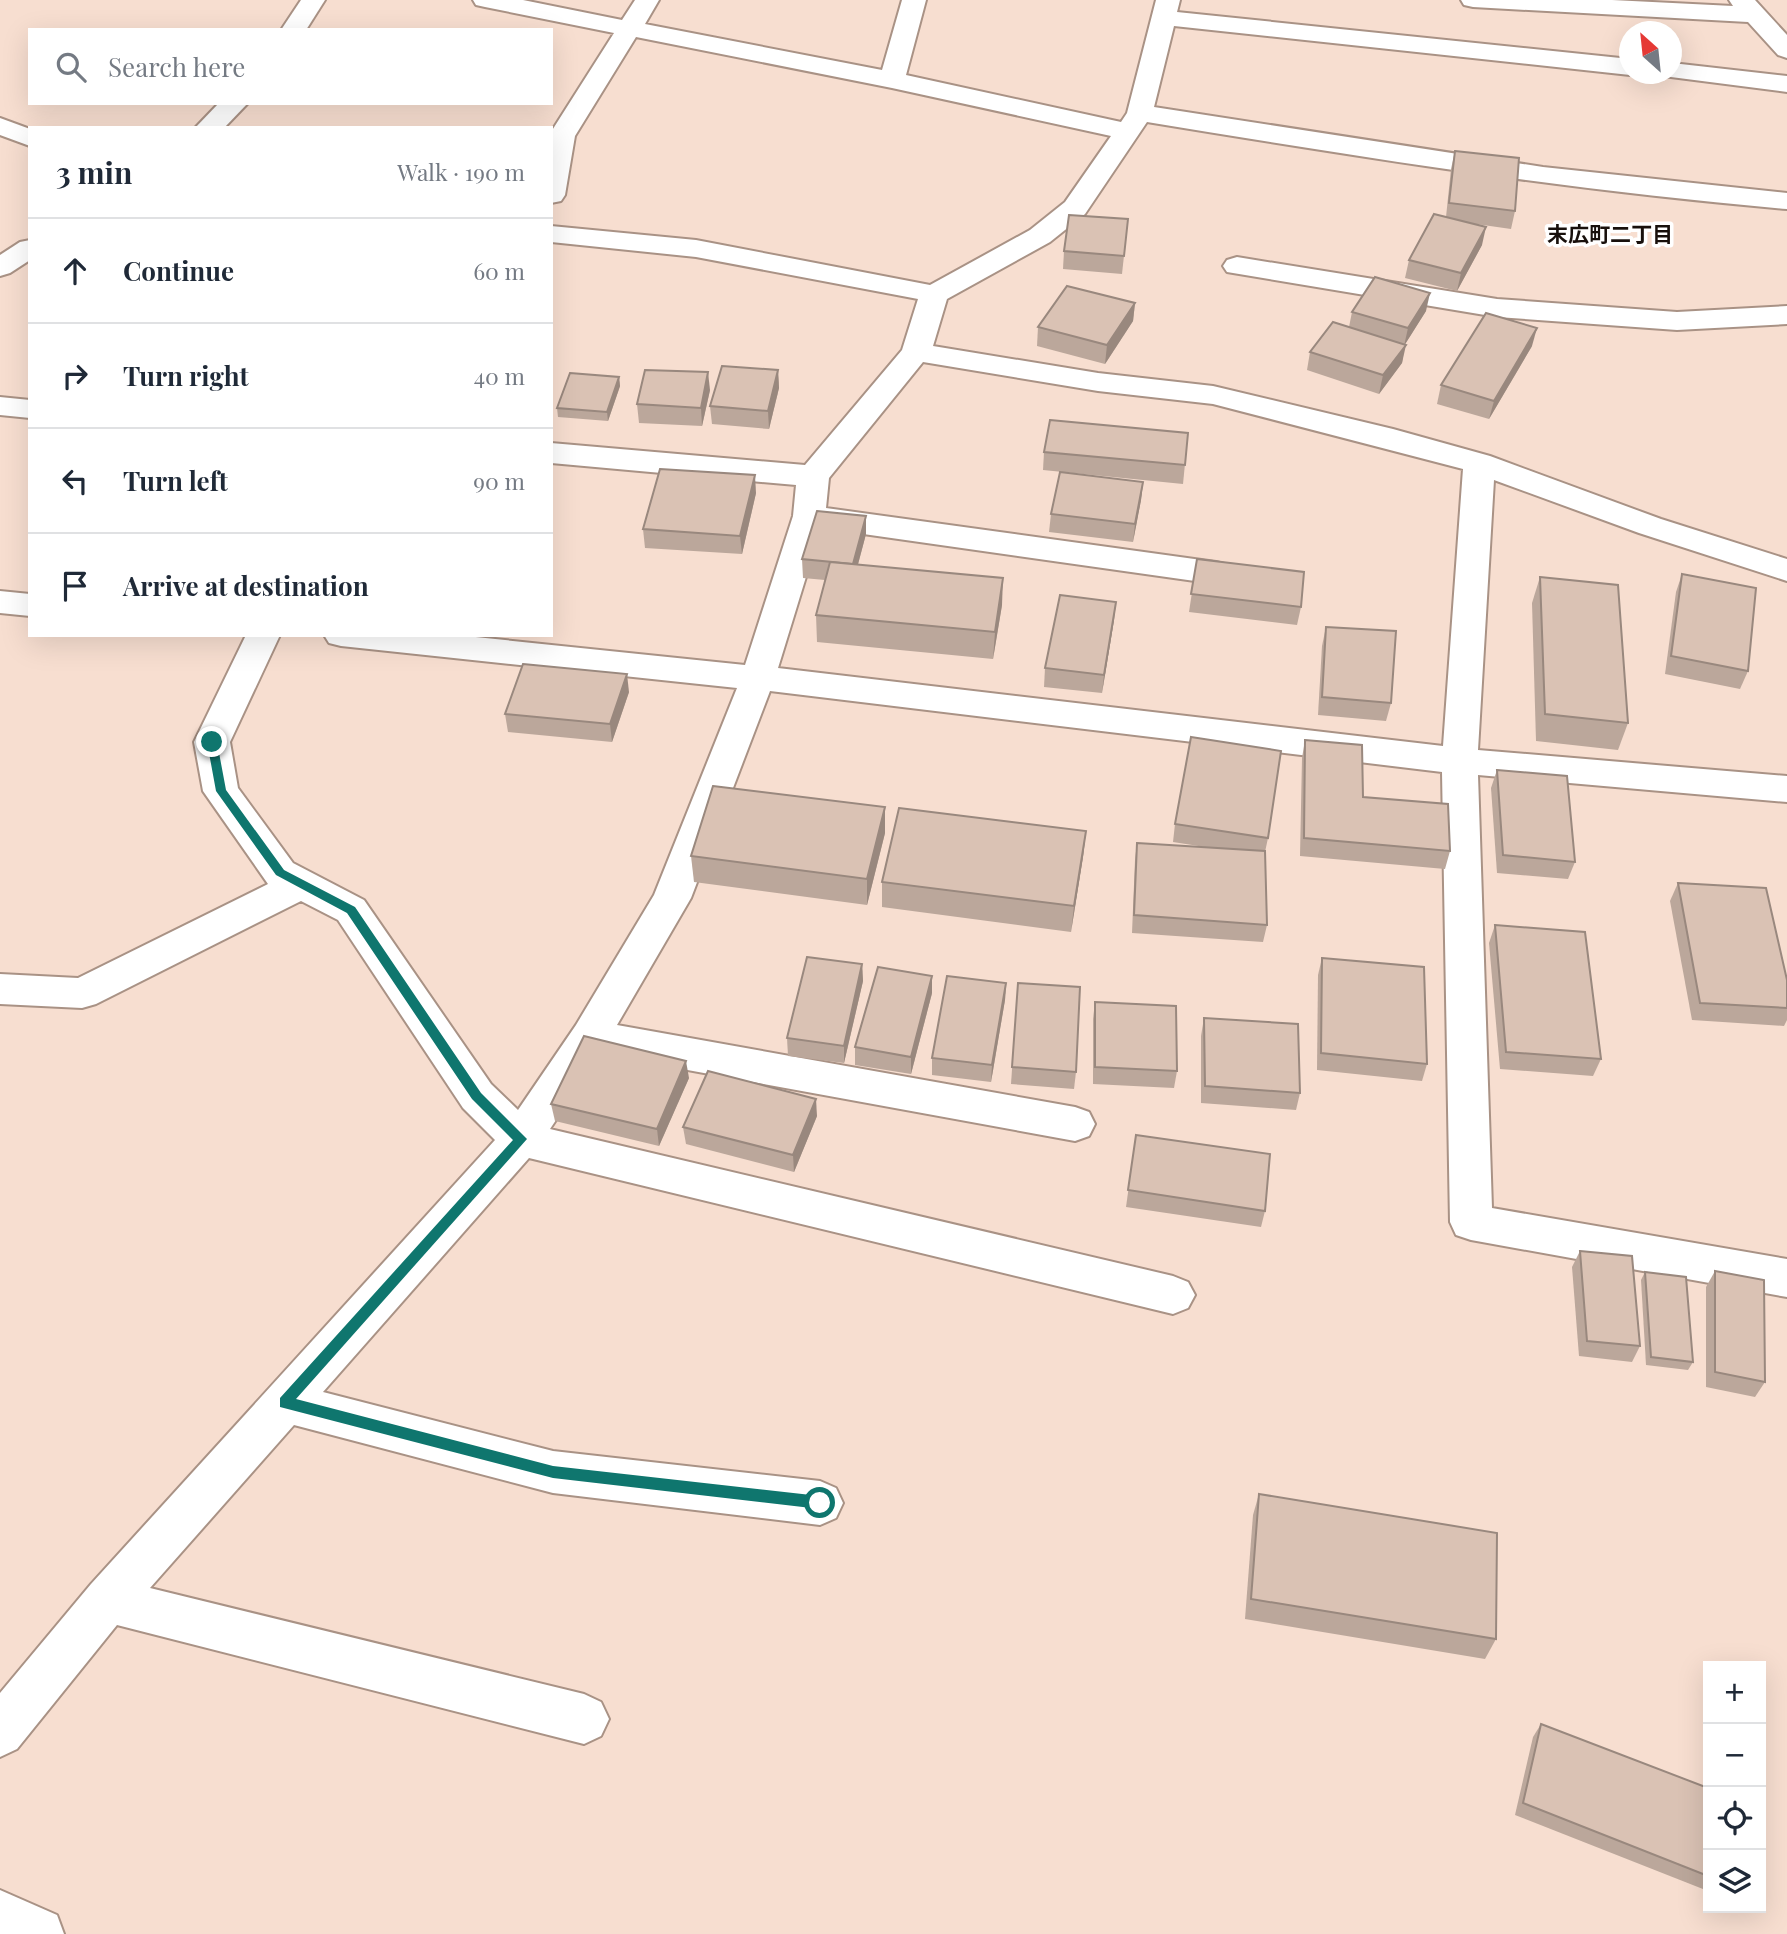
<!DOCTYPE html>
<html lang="en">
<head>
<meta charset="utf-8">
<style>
  body { margin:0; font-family:"Playfair Display","Noto Sans JP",serif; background:#f6f6f7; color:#1f2937 }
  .controls { position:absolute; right:21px; bottom:21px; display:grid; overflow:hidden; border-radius:0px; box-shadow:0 7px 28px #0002 }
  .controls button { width:63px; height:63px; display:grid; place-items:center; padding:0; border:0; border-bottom:2px solid #e0e1e3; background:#fff; color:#1f2937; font:35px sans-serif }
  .compass { position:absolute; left:1619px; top:21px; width:63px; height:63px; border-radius:50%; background:#fff; box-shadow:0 7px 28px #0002; rotate:333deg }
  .stop { position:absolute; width:21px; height:21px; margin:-16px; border:5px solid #0f766e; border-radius:50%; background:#fff }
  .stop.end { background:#0f766e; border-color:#fff; box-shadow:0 2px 7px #0008 }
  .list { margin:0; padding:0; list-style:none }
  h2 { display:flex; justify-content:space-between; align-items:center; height:91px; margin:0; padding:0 28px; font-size:30px }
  h2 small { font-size:23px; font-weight:400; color:#747a83 }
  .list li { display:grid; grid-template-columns:46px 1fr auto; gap:21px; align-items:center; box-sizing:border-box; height:105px; padding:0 28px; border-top:2px solid #e0e1e3 }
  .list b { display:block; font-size:26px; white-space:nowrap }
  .list em { font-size:23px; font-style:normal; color:#747a83 }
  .icon { flex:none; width:38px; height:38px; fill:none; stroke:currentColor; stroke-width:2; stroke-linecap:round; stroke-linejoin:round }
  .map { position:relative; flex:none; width:1787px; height:1934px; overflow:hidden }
  .search { position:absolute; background:#fff; box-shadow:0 7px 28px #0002; left:28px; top:28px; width:525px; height:77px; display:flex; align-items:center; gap:18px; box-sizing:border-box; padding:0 24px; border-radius:0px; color:#747a83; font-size:26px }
  .panel { position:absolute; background:#fff; box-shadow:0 7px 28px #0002; left:28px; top:126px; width:525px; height:511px; border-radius:0px }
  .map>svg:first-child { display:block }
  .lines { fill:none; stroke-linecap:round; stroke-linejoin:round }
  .minor-casing { stroke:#a99285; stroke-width:4 }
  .minor { fill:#fff; fill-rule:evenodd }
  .wall { fill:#bba79b }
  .shaded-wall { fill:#99887e }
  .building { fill:#dac2b4; stroke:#99887e; stroke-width:2 }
  .route { fill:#0f766e }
  .labels { text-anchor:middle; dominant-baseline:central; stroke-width:7; stroke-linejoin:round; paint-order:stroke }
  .far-neighbourhood-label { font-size:21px; font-weight:bold; fill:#18100c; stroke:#fff }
</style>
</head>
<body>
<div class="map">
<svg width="1787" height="1934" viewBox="0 0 1787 1934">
  <rect width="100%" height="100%" fill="#f7ded0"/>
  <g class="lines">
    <defs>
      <g id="minor">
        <polygon points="301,0 325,0 306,30 281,30"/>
        <path d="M473 0H523L622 20 635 0H659L645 24 882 70 902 0H926L906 75 1121 122 1127 113 1156 0H1180L1177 12 1630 59V74H1635L1630 75 1174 26 1154 107 1543 167 1787 193V209C1572 191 1360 157 1147 122L1085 214 1050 242 947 299 933 346 1098 373 1213 386 1393 429 1490 456 1661 519 1787 559V581L1639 533 1494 480 1478 750 1787 776V802L1478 775 1492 1208 1787 1259V1297L1471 1240 1456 1235 1450 1222 1442 772 770 691 691 898 617 1025 1075 1107 1089 1112 1095 1124 1089 1136 1075 1141 600 1054 550 1129 1173 1276 1188 1282 1195 1295 1188 1308 1173 1314 529 1158 323 1392 553 1451 820 1481 836 1488 843 1503 836 1518 820 1525 553 1493 294 1425 150 1588 584 1694 601 1702 609 1719 601 1736 584 1744 117 1625 17 1749 0 1757V1693L91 1584 495 1140 463 1108 338 920 301 901 96 1004 82 1008 0 1004V974L78 978 268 884 203 791 194 742 246 635H280L230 742 238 788 293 863 364 900 491 1084 518 1110 576 1025 654 895 737 688 341 646 329 643 324 635H456L745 665 793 516 796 485 551 463V443L805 465 902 350 918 299 696 257 551 242V226L696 240 930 285 1030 230 1065 202 1111 136 892 88 636 37 575 136 565 195 561 201 551 203V132L614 33 485 7 476 5ZM923 362 1098 391 1213 404 1463 469 1443 746 778 668 821 528 1216 584 1228 581 1232 573 1228 565 1216 562 826 508 829 478Z"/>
        <polygon points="1461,0 1612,0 1733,6 1729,0 1755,0 1787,35 1787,58 1778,55 1748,22 1473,7 1464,5"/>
        <polygon points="1672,63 1787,76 1787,92 1663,76 1661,74 1672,74"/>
        <polygon points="219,103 248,103 224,128 195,128"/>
        <polygon points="0,118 30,129 30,146 0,135"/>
        <polygon points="30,240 30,260 10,273 0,276 0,255 20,242"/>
        <polygon points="1237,257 1497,299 1677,312 1787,306 1787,324 1677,330 1497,317 1227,272 1223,266 1227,260"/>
        <polygon points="0,397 30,400 30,418 0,415"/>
        <polygon points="0,591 30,594 30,616 0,613"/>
        <polygon points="0,1890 57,1915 64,1934 0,1934"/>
      </g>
    </defs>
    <use href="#minor" class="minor-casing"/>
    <use href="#minor" class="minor"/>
  </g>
  <g class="wall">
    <polygon points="1455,151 1515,211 1511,229 1476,224 1482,245 1457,291 1405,278 1409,260 1446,217 1451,169"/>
    <polygon points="1128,219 1122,274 1063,269 1064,251"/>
    <polygon points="1135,303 1133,321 1105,364 1037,346 1038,327"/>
    <polygon points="1426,311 1405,344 1402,363 1379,394 1307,370 1310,352 1349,327 1352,312"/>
    <polygon points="1532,346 1489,419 1437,404 1441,385"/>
    <polygon points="778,370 779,388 769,429 712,424 710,406"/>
    <polygon points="619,377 620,386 608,421 558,417 557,408"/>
    <polygon points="710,390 702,426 639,423 637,404"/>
    <polygon points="1188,433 1183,484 1043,470 1044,452"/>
    <polygon points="1143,482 1141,500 1133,542 1049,532 1051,514"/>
    <polygon points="756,493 742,554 645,548 643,529"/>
    <polygon points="866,516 866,534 858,564 1002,605 993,659 817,642 816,615 825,580 803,578 802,559"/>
    <polygon points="1197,559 1301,607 1297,625 1189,612"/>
    <polygon points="1682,574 1748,671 1740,689 1665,674 1676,592"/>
    <polygon points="1540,577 1628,723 1618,750 1536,741 1532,603"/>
    <polygon points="1114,620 1102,693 1044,687 1045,668"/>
    <polygon points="1326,627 1391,703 1386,721 1318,715 1322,646"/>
    <polygon points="629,692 612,742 508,732 505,714"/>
    <polygon points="1305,740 1363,797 1450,851 1445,869 1300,856 1302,758"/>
    <polygon points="1497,770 1575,862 1568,879 1497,873 1491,788"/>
    <polygon points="1175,824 1268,838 1265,852 1267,925 1263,942 1132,933 1135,860 1137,843 1205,847 1173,842"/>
    <polygon points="1086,831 1083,857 1071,932 882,907 882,882"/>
    <polygon points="885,833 867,905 694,882 691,856"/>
    <polygon points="1678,883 1787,980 1787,1020 1784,1026 1692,1020 1670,901"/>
    <polygon points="1495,925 1601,1059 1593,1076 1500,1069 1489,943"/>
    <polygon points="1322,958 1427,1064 1422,1081 1317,1070 1318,975"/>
    <polygon points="862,964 863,981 844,1063 788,1056 787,1038"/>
    <polygon points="1006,983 1005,1000 991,1082 932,1075 932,1058"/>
    <polygon points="1018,983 1076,1072 1074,1089 1011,1084"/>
    <polygon points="932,993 911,1074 855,1065 855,1047"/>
    <polygon points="1095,1002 1177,1071 1174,1088 1093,1084 1093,1019"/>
    <polygon points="1204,1018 1300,1093 1296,1110 1201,1103 1201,1036"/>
    <polygon points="689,1078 659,1146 555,1121 551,1104"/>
    <polygon points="817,1116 794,1172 686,1144 683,1127"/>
    <polygon points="1136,1135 1265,1211 1261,1227 1126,1207"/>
    <polygon points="1580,1251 1640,1346 1632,1362 1579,1356 1572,1267"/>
    <polygon points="1715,1271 1765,1382 1755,1397 1706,1387 1706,1287"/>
    <polygon points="1645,1272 1693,1362 1688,1370 1646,1365 1641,1280"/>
    <polygon points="1259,1494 1496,1639 1485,1659 1245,1619 1253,1515"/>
    <polygon points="1541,1724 1708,1788 1708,1891 1515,1815 1533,1737"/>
  </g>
  <g class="shaded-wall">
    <polygon points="1486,227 1482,245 1457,291 1461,273"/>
    <polygon points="1430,293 1426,311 1404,346 1408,328"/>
    <polygon points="1135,303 1133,321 1105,364 1107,345"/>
    <polygon points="1537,328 1532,346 1489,419 1494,401"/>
    <polygon points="1406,345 1402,363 1379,394 1383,375"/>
    <polygon points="778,370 779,388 769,429 768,411"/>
    <polygon points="708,372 710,390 702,426 701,408"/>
    <polygon points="619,377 620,386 608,421 607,412"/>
    <polygon points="755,475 756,493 742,554 740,536"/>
    <polygon points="1143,482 1141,500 1133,542 1135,524"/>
    <polygon points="866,516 866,534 853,583 852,565"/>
    <polygon points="1003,578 1002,605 993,659 995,632"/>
    <polygon points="1116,602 1114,620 1102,693 1104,675"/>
    <polygon points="627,674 629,692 612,742 610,724"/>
    <polygon points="885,807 885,833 867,905 867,879"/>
    <polygon points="1086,831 1083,857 1071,932 1074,906"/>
    <polygon points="862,964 863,981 844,1063 844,1046"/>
    <polygon points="932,976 932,993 911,1074 911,1057"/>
    <polygon points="1006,983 1005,1000 991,1082 992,1065"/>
    <polygon points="686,1061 689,1078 659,1146 657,1129"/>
    <polygon points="816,1099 817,1116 794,1172 793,1155"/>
  </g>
  <g class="building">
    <polygon points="1455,151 1519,158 1515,211 1449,203"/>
    <polygon points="1434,214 1486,227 1461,273 1409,260"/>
    <polygon points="1069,215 1128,219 1124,256 1064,251"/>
    <polygon points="1375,277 1430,293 1408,328 1352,312"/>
    <polygon points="1067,286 1135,303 1107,345 1038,327"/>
    <polygon points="1486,313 1537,328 1494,401 1441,385"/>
    <polygon points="1333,322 1406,345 1383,375 1310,352"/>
    <polygon points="722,366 778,370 768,411 710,406"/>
    <polygon points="645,370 708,372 701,408 637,404"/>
    <polygon points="570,373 619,377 607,412 557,408"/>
    <polygon points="1050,420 1188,433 1185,465 1044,452"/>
    <polygon points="660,469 755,475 740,536 643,529"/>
    <polygon points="1060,472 1143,482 1135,524 1051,514"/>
    <polygon points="817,511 866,516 853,564 802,559"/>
    <polygon points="1197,559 1304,572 1301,607 1191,594"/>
    <polygon points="830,562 1003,578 995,632 816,615"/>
    <polygon points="1682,574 1756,588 1748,671 1671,656"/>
    <polygon points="1540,577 1618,585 1628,723 1545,714"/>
    <polygon points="1060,595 1116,602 1104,675 1045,668"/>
    <polygon points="1326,627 1396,631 1391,703 1322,697"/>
    <polygon points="523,664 627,674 610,724 505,714"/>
    <polygon points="1191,737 1281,751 1268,838 1175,824"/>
    <polygon points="1305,740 1362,745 1363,797 1448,804 1450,851 1304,838"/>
    <polygon points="1497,770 1567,776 1575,862 1503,855"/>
    <polygon points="713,786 885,807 867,879 691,856"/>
    <polygon points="899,808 1086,831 1074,906 882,882"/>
    <polygon points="1137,843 1265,851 1267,925 1134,915"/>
    <polygon points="1678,883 1766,888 1787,980 1787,1008 1700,1003"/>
    <polygon points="1495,925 1585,932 1601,1059 1506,1052"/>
    <polygon points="807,957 862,964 844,1046 787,1038"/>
    <polygon points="1322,958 1424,967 1427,1064 1321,1053"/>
    <polygon points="878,967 932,976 911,1057 855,1047"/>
    <polygon points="947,976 1006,983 992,1065 932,1058"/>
    <polygon points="1018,983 1080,987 1076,1072 1012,1067"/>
    <polygon points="1095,1002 1176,1006 1177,1071 1095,1067"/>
    <polygon points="1204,1018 1298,1024 1300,1093 1205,1086"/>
    <polygon points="584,1036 686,1061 657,1129 551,1104"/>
    <polygon points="708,1071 816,1099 793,1155 683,1127"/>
    <polygon points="1136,1135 1270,1154 1265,1211 1128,1190"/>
    <polygon points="1580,1251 1632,1256 1640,1346 1587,1341"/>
    <polygon points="1715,1271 1764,1280 1765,1382 1715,1372"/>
    <polygon points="1645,1272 1686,1277 1693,1362 1651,1357"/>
    <polygon points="1259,1494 1497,1533 1496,1639 1251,1599"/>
    <polygon points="1541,1724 1708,1788 1708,1876 1523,1803"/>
  </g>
  <polygon class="route" points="212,738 217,742 226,790 284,870 355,907 481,1093 527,1139 296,1399 553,1466 820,1496 827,1503 825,1507 820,1509 553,1478 280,1407 280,1398 513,1140 472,1099 347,913 276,875 216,791 207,742"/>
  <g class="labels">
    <g class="far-neighbourhood-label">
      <text x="1610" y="233">末広町二丁目</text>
    </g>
  </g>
</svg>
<div class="controls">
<button>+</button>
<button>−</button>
<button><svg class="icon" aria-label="locate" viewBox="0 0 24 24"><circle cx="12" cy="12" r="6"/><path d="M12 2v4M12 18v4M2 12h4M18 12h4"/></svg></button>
<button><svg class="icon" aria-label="layers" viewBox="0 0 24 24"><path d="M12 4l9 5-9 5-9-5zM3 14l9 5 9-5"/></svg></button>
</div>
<svg class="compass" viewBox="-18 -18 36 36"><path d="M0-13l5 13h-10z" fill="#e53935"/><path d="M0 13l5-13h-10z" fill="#747a83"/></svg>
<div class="stop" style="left:820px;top:1503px"></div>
<div class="stop end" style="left:212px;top:742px"></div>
<div class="search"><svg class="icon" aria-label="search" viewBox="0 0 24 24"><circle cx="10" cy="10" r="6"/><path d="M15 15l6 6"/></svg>Search here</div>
<section class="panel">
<h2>3 min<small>Walk · 190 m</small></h2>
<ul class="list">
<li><svg class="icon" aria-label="ahead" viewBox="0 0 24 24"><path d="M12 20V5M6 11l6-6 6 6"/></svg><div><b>Continue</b></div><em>60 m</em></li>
<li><svg class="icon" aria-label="right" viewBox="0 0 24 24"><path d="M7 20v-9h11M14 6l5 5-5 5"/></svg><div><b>Turn right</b></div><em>40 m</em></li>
<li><svg class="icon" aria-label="left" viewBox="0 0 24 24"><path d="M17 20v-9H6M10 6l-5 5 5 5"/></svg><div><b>Turn left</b></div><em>90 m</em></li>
<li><svg class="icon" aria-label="arrive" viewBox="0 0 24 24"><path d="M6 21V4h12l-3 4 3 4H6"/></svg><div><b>Arrive at destination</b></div></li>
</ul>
</section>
</div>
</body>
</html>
